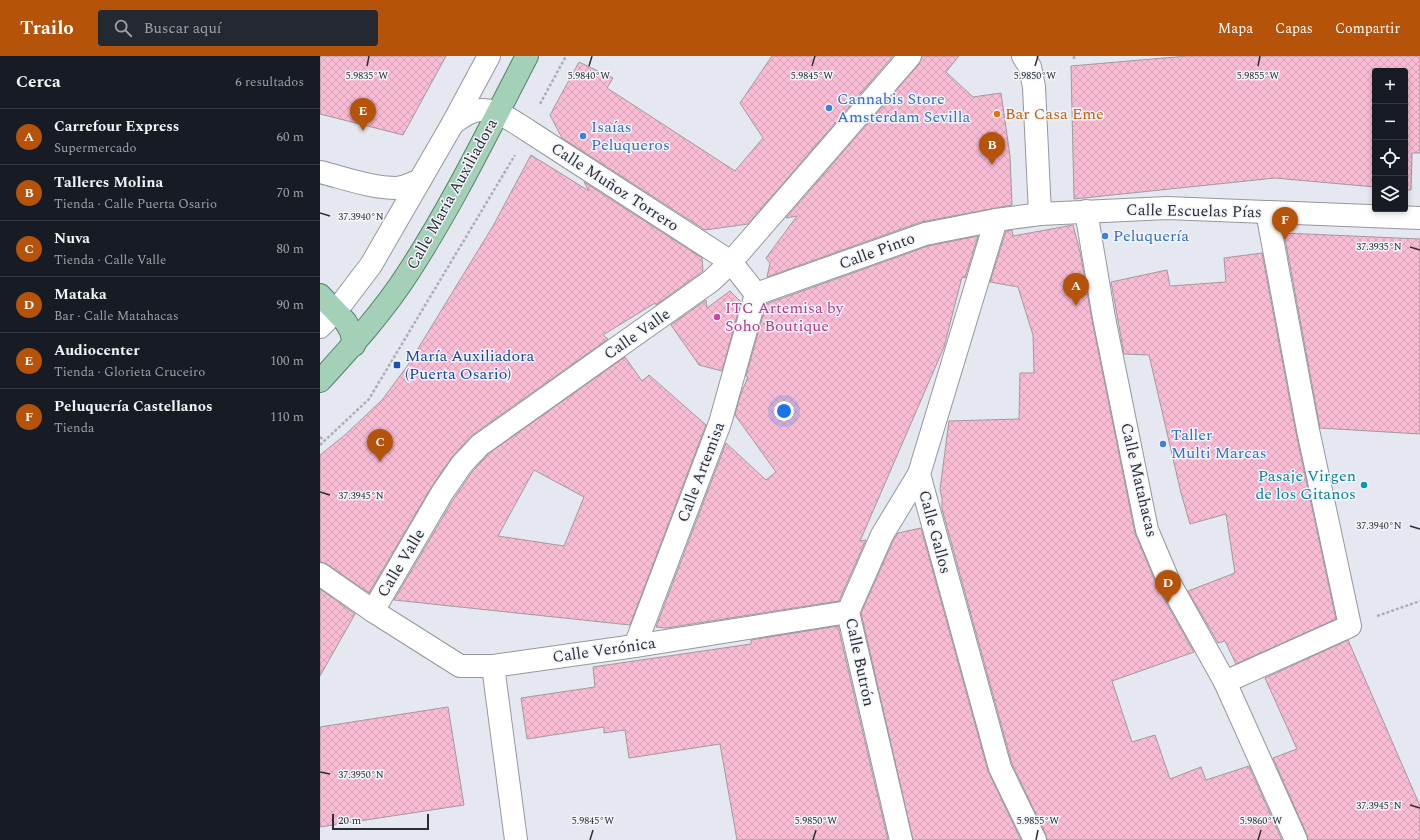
<!DOCTYPE html>
<html lang="es">
<head>
<meta charset="utf-8">
<style>
  body { margin:0; font-family:Spectral,serif; background:#242831; color:#f1f3f6 }
  .controls { position:absolute; right:12px; top:12px; display:grid; overflow:hidden; border-radius:4px; box-shadow:0 2px 6px #0003 }
  .controls button { width:36px; height:36px; display:grid; place-items:center; padding:0; border:0; border-bottom:1px solid #363941; background:#171b24; color:#f1f3f6; font:20px sans-serif }
  .scale { position:absolute; left:12px; bottom:10px; width:97px; box-sizing:border-box; padding-left:4px; border:2px solid #2d2e31; border-top:0; font-size:11px; line-height:14px; white-space:nowrap; color:#2d2e31; -webkit-text-stroke:3px #f2f5fd; paint-order:stroke }
  .you { position:absolute; left:464px; top:355px; width:14px; height:14px; margin:-10px; border:3px solid #fff; border-radius:50%; background:#1a73e8; box-shadow:0 0 0 6px #1a73e833 }
  .badge { display:grid; place-items:center; width:26px; height:26px; border-radius:50%; background:#b45309; color:#fff; font-size:13px; font-weight:700 }
  .pin { position:absolute; translate:-50% -33px; filter:drop-shadow(0 1px 2px #0008) }
  .pin::after { content:''; position:absolute; top:21px; width:14px; height:12px; background:inherit; clip-path:polygon(0 0,100% 0,50% 100%) }
  .list { margin:0; padding:0; list-style:none }
  h2 { display:flex; justify-content:space-between; align-items:center; height:52px; margin:0; padding:0 16px; font-size:17px }
  h2 small { font-size:13px; font-weight:400; color:#9ea1a6 }
  .list li { display:grid; grid-template-columns:26px 1fr auto; gap:12px; align-items:center; box-sizing:border-box; height:56px; padding:0 16px; border-top:1px solid #363941 }
  .list b { display:block; font-size:15px; white-space:nowrap }
  .list p { margin:0; font-size:13px; white-space:nowrap; color:#9ea1a6 }
  .list em { font-size:13px; font-style:normal; color:#9ea1a6 }
  .icon { flex:none; width:22px; height:22px; fill:none; stroke:currentColor; stroke-width:2; stroke-linecap:round; stroke-linejoin:round }
  .map { position:relative; flex:none; width:1100px; height:784px; overflow:hidden }
  header { display:flex; align-items:center; gap:24px; box-sizing:border-box; height:56px; padding:0 20px; background:#b45309; color:#fff }
  header strong { font-size:19px }
  nav { display:flex; gap:22px; margin-inline-start:auto; font-size:14px }
  .search { width:280px; height:36px; background:#242831; display:flex; align-items:center; gap:10px; box-sizing:border-box; padding:0 14px; border-radius:4px; color:#9ea1a6; font-size:15px }
  main { display:flex }
  aside { flex:1; background:#171b24 }
  .map>svg:first-child { display:block }
  .building { fill:url(#building-cross-hatch); stroke:#a2999d; fill-rule:evenodd }
  .lines { fill:none; stroke-linecap:round; stroke-linejoin:round }
  .minor-casing { stroke:#94979f; stroke-width:24 }
  .major-casing { stroke:#538269; stroke-width:24 }
  .path { stroke:#adafb6; stroke-width:2.5; stroke-dasharray:3 2; stroke-linecap:butt }
  .minor { stroke:#fff; stroke-width:22 }
  .major { stroke:#a4d0b7; stroke-width:22 }
  .ticks { fill:none; stroke:#2d2e31; stroke-width:1.5 }
  .shop-dot { fill:#3f7fe0; stroke:#f2f5fd; stroke-width:1.5 }
  .food-dot { fill:#e8710a; stroke:#f2f5fd; stroke-width:1.5 }
  .hotel-dot { fill:#d1479c; stroke:#f2f5fd; stroke-width:1.5 }
  .transit-dot { fill:#1a4fb4; stroke:#f2f5fd; stroke-width:1.5 }
  .culture-dot { fill:#0f9aa8; stroke:#f2f5fd; stroke-width:1.5 }
  .labels { text-anchor:middle; dominant-baseline:central; stroke-width:3; stroke-linejoin:round; paint-order:stroke }
  .shop-label { font-size:16px; fill:#366cbe; stroke:#f2f5fd; text-anchor:start }
  .food-label { font-size:16px; fill:#c56008; stroke:#f2f5fd; text-anchor:start }
  .street-label { font-size:16px; fill:#2d2e31; stroke:#f2f5fd }
  .hotel-label { font-size:16px; fill:#b23c85; stroke:#f2f5fd; text-anchor:start }
  .transit-label { font-size:16px; fill:#164399; stroke:#f2f5fd; text-anchor:start }
  .culture-label { font-size:16px; fill:#0d838f; stroke:#f2f5fd; text-anchor:end }
  .ticks-label { font-size:10px; text-anchor:middle; fill:#2d2e31; stroke:#f2f5fd; stroke-width:3; stroke-linejoin:round; paint-order:stroke }
</style>
</head>
<body>
<header>
<strong>Trailo</strong>
<div class="search"><svg class="icon" aria-label="search" viewBox="0 0 24 24"><circle cx="10" cy="10" r="6"/><path d="M15 15l6 6"/></svg>Buscar aquí</div>
<nav><a>Mapa</a><a>Capas</a><a>Compartir</a></nav>
</header>
<main>
<aside>
<h2>Cerca<small>6 resultados</small></h2>
<ul class="list">
<li><span class="badge">A</span><div><b>Carrefour Express</b><p>Supermercado</p></div><em>60 m</em></li>
<li><span class="badge">B</span><div><b>Talleres Molina</b><p>Tienda · Calle Puerta Osario</p></div><em>70 m</em></li>
<li><span class="badge">C</span><div><b>Nuva</b><p>Tienda · Calle Valle</p></div><em>80 m</em></li>
<li><span class="badge">D</span><div><b>Mataka</b><p>Bar · Calle Matahacas</p></div><em>90 m</em></li>
<li><span class="badge">E</span><div><b>Audiocenter</b><p>Tienda · Glorieta Cruceiro</p></div><em>100 m</em></li>
<li><span class="badge">F</span><div><b>Peluquería Castellanos</b><p>Tienda</p></div><em>110 m</em></li>
</ul>
</aside>
<div class="map">
<svg width="1100" height="784" viewBox="0 0 1100 784">
  <defs>
    <pattern id="building-cross-hatch" width="8" height="8" patternUnits="userSpaceOnUse"><rect width="8" height="8" fill="#f9bcd5"/><path d="M0 0l8 8M0 8l8-8" fill="none" stroke="#d6a2b7"/></pattern>
  </defs>
  <rect width="100%" height="100%" fill="#e5e8f0"/>
  <g class="building">
    <polygon points="0,0 126,0 83,79 0,58"/>
    <polygon points="452,0 573,0 428,168 385,174 242,82 230,59 259,6 293,22 287,32 415,115 443,82 420,47"/>
    <polygon points="602,0 639,0 626,16 653,41 681,37 690,100 692,149 601,166 447,221 450,207 446,202 477,160 466,162 599,8"/>
    <polygon points="867,0 1100,0 1100,97 1092,97 1091,134 1085,134 1085,15 1055,15 1055,131 955,122 754,143 751,10"/>
    <polygon points="211,99 269,135 264,126 382,202 383,215 336,249 335,247 283,279 288,283 151,380 132,401 112,430 49,537 7,508 0,506 0,399 25,379 62,344 88,309 173,170"/>
    <polygon points="753,169 760,196 772,264 815,477 838,532 874,596 792,625 812,686 835,679 850,723 881,711 886,724 929,710 962,784 727,784 726,779 692,708 622,453 622,442 620,433 629,365 699,363 700,317 714,317 713,279 698,231 670,226 686,175 692,174 693,180"/>
    <polygon points="964,177 1100,183 1100,378 1000,372"/>
    <polygon points="658,180 645,222 642,221 624,291 540,485 546,484 519,545 346,572 336,571 406,387 446,424 456,416 415,359 420,340 428,321 426,320 446,248 608,190"/>
    <polygon points="942,197 976,377 1016,563 916,608 905,585 898,587 868,535 915,517 906,458 870,468 861,437 829,299 804,298 791,226 847,214 850,230 906,226 904,202"/>
    <polygon points="410,235 421,246 402,315 379,309 351,269 386,244 387,252"/>
    <path d="M305 301 322 325 329 319 386 369 310 569 74 544 133 444 152 416 168 398ZM214 414 264 441 244 490 178 480Z"/>
    <polygon points="601,472 668,715 701,784 593,784 541,557 573,485 578,477"/>
    <polygon points="0,533 35,558 0,620"/>
    <polygon points="518,570 568,784 417,784 400,688 309,702 305,674 284,677 284,671 207,683 201,642 275,631 273,611 431,588 431,584"/>
    <polygon points="1028,584 1100,750 1100,784 988,784 987,779 953,702 977,693 945,622"/>
    <polygon points="128,651 144,749 0,771 0,671"/>
  </g>
  <g class="lines">
    <defs>
      <g id="minor">
        <polyline points="703,0 710,11 714,31 720,158"/>
        <path d="M133 67C138 64 143 60 149 57 171 47 191 64 210 76L411 206 436 238"/>
        <path d="M0 116C24 122 52 132 77 132 85 131 93 127 100 124"/>
        <polyline points="766,155 784,262 827,474 849,526 905,626 976,784"/>
        <polyline points="676,164 599,418 680,712 715,784"/>
        <polyline points="436,238 605,178 676,164 720,158 847,152 1100,162"/>
        <polyline points="0,271 16,255 51,209 133,67 169,0"/>
        <polyline points="0,518 53,555 140,610 173,610 315,590 528,556"/>
        <polyline points="53,555 122,437 142,408 160,389 391,225 411,206 590,0"/>
        <polyline points="315,590 400,367 436,238"/>
        <polyline points="173,610 196,784"/>
        <polyline points="905,626 1030,570 988,374 947,156"/>
        <polyline points="581,784 528,556 562,479 599,418"/>
      </g>
      <g id="major">
        <polyline points="0,239 25,265 31,275 34,289"/>
        <path d="M0 325C31 291 63 256 88 217 133 148 169 73 207 0"/>
      </g>
    </defs>
    <use href="#minor" class="minor-casing"/>
    <use href="#major" class="major-casing"/>
    <g class="path">
      <polyline points="754,0 754,3"/>
      <polyline points="220,48 246,0"/>
      <polyline points="0,381 5,385"/>
      <polyline points="0,389 49,343 195,99"/>
      <polyline points="1057,560 1100,545"/>
    </g>
    <use href="#minor" class="minor"/>
    <use href="#major" class="major"/>
  </g>
  <path class="ticks" d="M47 10 49 0M269 10 272 0M492 10 495 0M715 10 718 0M938 10 940 0M0 157 10 160M1090 191 1100 194M0 436 10 439M1090 470 1100 473M0 716 10 718M1090 749 1100 752M270 784 273 774M493 784 496 774M716 784 718 774M938 784 941 774"/>
  <g class="shop-dot">
    <circle cx="509" cy="52" r="4"/>
    <circle cx="263" cy="80" r="4"/>
    <circle cx="785" cy="180" r="4"/>
    <circle cx="843" cy="388" r="4"/>
  </g>
  <circle class="food-dot" cx="677" cy="58" r="4"/>
  <circle class="hotel-dot" cx="397" cy="261" r="4"/>
  <rect class="transit-dot" x="73" y="305" width="8" height="8" rx="2"/>
  <circle class="culture-dot" cx="1044" cy="429" r="4"/>
  <g class="labels">
    <g class="shop-label">
      <text x="517" y="43">Cannabis Store<tspan x="517" dy="18">Amsterdam Sevilla</tspan></text>
      <text x="271" y="71">Isaías<tspan x="271" dy="18">Peluqueros</tspan></text>
      <text x="793" y="180">Peluquería</text>
      <text x="851" y="379">Taller<tspan x="851" dy="18">Multi Marcas</tspan></text>
    </g>
    <g class="food-label">
      <text x="685" y="58">Bar Casa Eme</text>
    </g>
    <g class="street-label">
      <text transform="translate(295 131) rotate(33)">Calle Muñoz Torrero</text>
      <text transform="translate(132 138) rotate(-61)">Calle María Auxiliadora</text>
      <text transform="translate(874 155) rotate(1)">Calle Escuelas Pías</text>
      <text transform="translate(557 195) rotate(-20)">Calle Pinto</text>
      <text transform="translate(317 278) rotate(-35)">Calle Valle</text>
      <text transform="translate(381 416) rotate(-69)">Calle Artemisa</text>
      <text transform="translate(819 424) rotate(77)">Calle Matahacas</text>
      <text transform="translate(615 476) rotate(75)">Calle Gallos</text>
      <text transform="translate(81 507) rotate(-59)">Calle Valle</text>
      <text transform="translate(284 594) rotate(-8)">Calle Verónica</text>
      <text transform="translate(540 606) rotate(78)">Calle Butrón</text>
    </g>
    <g class="hotel-label">
      <text x="405" y="252">ITC Artemisa by<tspan x="405" dy="18">Soho Boutique</tspan></text>
    </g>
    <g class="transit-label">
      <text x="85" y="300">María Auxiliadora<tspan x="85" dy="18">(Puerta Osario)</tspan></text>
    </g>
    <g class="culture-label">
      <text x="1036" y="420">Pasaje Virgen<tspan x="1036" dy="18">de los Gitanos</tspan></text>
    </g>
  </g>
  <g class="ticks-label">
    <text x="47" y="23">5.9835°W</text>
    <text x="269" y="23">5.9840°W</text>
    <text x="492" y="23">5.9845°W</text>
    <text x="715" y="23">5.9850°W</text>
    <text x="938" y="23">5.9855°W</text>
    <text x="41" y="164">37.3940°N</text>
    <text x="1059" y="194">37.3935°N</text>
    <text x="41" y="443">37.3945°N</text>
    <text x="1059" y="473">37.3940°N</text>
    <text x="41" y="722">37.3950°N</text>
    <text x="1059" y="753">37.3945°N</text>
    <text x="273" y="768">5.9845°W</text>
    <text x="496" y="768">5.9850°W</text>
    <text x="718" y="768">5.9855°W</text>
    <text x="941" y="768">5.9860°W</text>
  </g>
</svg>
<div class="controls">
<button>+</button>
<button>−</button>
<button><svg class="icon" aria-label="locate" viewBox="0 0 24 24"><circle cx="12" cy="12" r="6"/><path d="M12 2v4M12 18v4M2 12h4M18 12h4"/></svg></button>
<button><svg class="icon" aria-label="layers" viewBox="0 0 24 24"><path d="M12 4l9 5-9 5-9-5zM3 14l9 5 9-5"/></svg></button>
</div>
<div class="scale">20 m</div>
<div class="you"></div>
<div class="pin badge" style="left:756px;top:250px">A</div>
<div class="pin badge" style="left:672px;top:109px">B</div>
<div class="pin badge" style="left:60px;top:406px">C</div>
<div class="pin badge" style="left:848px;top:547px">D</div>
<div class="pin badge" style="left:43px;top:75px">E</div>
<div class="pin badge" style="left:965px;top:184px">F</div>
</div>
</main>
</body>
</html>
